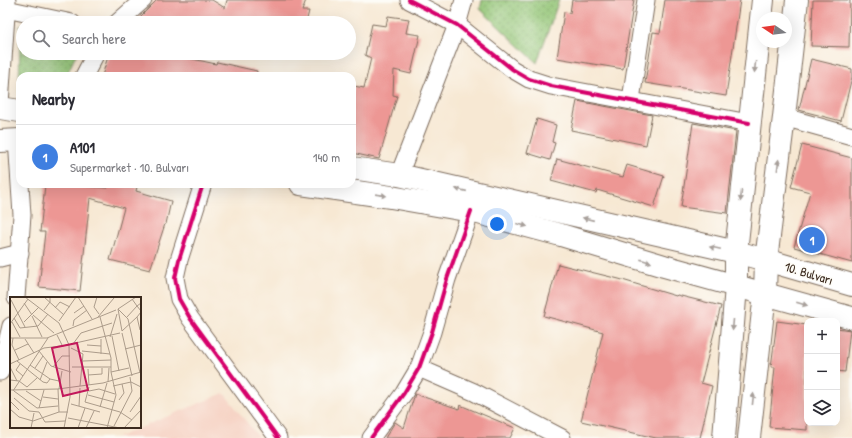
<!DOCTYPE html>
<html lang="en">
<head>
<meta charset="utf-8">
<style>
  body { margin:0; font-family:"Patrick Hand",sans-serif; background:#f7f7f7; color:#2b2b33 }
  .controls { position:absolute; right:12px; bottom:12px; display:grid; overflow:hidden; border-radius:8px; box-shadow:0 4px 16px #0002 }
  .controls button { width:36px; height:36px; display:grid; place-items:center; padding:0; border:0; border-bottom:1px solid #e1e1e2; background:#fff; color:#2b2b33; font:20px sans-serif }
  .compass { position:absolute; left:756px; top:12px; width:36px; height:36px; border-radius:50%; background:#fff; box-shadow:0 4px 16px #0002; rotate:283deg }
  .you { position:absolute; left:497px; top:224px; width:14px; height:14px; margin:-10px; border:3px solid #fff; border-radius:50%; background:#1a73e8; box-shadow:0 0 0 6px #1a73e833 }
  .badge { display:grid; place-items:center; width:26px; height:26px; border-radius:50%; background:#1a73e8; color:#fff; font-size:13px; font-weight:700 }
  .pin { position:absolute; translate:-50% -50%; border:2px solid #fff; box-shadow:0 1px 4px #0006 }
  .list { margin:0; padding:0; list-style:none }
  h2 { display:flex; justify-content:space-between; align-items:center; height:52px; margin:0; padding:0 16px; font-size:17px }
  h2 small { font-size:13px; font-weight:400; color:#7c7c81 }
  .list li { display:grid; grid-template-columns:26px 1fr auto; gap:12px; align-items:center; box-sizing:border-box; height:64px; padding:0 16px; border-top:1px solid #e1e1e2 }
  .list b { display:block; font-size:15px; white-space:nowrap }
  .list p { margin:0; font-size:13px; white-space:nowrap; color:#7c7c81 }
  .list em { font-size:13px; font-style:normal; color:#7c7c81 }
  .icon { flex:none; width:22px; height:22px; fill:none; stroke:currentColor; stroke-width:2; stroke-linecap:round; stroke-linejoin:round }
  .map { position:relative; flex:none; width:852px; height:438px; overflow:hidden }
  .search { position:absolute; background:#fff; box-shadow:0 4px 16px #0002; left:16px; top:16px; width:340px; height:44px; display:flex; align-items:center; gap:10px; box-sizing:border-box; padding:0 14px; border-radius:22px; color:#7c7c81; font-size:15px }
  .panel { position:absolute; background:#fff; box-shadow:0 4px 16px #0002; left:16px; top:72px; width:340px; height:116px; border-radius:12px }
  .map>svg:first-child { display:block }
  .built { fill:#f6d2c3 }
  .park { fill:url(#park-dots); stroke:#66774a }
  .building { fill:#ed9794 }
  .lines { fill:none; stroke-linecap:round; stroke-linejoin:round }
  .minor-casing { stroke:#7d6c5d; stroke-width:19 }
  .secondary-casing { stroke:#7d6c5d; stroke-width:24 }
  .primary-casing { stroke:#7d6c5d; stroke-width:24 }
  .minor { stroke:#fff; stroke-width:17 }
  .secondary { stroke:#fff; stroke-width:22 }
  .primary { stroke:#fff; stroke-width:22 }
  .cycleway-casing { stroke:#fdfcf7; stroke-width:6 }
  .cycleway { stroke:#d6006c; stroke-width:4 }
  .oneway { fill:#a79f9a }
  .labels { text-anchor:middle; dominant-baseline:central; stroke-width:3; stroke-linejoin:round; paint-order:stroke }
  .street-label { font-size:13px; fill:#3b2a1e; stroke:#fdfcf7 }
  .inset-road { fill:none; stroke:#ac9c8b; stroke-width:1 }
  .view { fill:#c2185b; fill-opacity:0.15; stroke:#c2185b; stroke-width:2 }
  .inset-edge { fill:none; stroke:#3b2a1e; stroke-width:2 }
</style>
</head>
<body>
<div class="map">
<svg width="852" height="438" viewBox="0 0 852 438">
  <defs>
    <pattern id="park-dots" width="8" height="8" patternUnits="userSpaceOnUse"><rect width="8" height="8" fill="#92c475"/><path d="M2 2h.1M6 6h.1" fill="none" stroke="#789f5f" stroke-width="1.8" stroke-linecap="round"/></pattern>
  </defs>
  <rect width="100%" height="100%" fill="#fdfcf7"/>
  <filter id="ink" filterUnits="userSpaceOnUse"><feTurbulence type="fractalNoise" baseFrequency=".025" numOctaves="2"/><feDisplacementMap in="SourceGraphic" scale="8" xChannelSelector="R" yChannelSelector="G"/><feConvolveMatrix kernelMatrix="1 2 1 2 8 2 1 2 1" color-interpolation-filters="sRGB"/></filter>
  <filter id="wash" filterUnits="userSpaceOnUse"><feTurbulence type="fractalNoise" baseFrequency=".012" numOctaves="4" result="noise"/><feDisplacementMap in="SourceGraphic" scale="16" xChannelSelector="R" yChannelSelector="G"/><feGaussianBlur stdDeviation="0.9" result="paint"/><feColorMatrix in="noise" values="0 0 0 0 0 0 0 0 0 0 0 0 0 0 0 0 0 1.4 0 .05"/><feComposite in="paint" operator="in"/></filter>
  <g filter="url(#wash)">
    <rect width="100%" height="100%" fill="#f7e8d3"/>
    <polygon class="built" points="224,393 259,438 116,438"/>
    <g class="park">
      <polygon points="482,0 559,0 537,63 480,9"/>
      <polygon points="20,26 23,26 23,53 77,53 66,76 20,76 20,94 19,94"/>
    </g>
    <g id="blocks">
      <g class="building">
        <polygon points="157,0 212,0 225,8 227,0 306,0 302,11 309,11 306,23 134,23"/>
        <polygon points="572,0 634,0 623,69 557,58 564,12 570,13"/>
        <polygon points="665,0 740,0 726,96 645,83 653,32 660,33"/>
        <polygon points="813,0 850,0 849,47 811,46"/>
        <polygon points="388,16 409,19 406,33 420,35 411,74 394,70 393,95 397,96 379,159 352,153 352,97 354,86 364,88 371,58 365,55 372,24 386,26"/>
        <polygon points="109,53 154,53 169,56 169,54 216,64 217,62 257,71 256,76 102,76"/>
        <polygon points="811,59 852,69 852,77 841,121 799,110"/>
        <polygon points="577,101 652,115 646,145 571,130"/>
        <polygon points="537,119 556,125 552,142 555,143 550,160 527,153"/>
        <polygon points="693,123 736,131 727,213 681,207"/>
        <polygon points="802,145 852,158 852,263 794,247 810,192 791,187"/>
        <polygon points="557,159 623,177 627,165 664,176 654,207 597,190 596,193 551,181"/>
        <polygon points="59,184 77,184 77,186 108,188 108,184 122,184 137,187 136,191 171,201 166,224 165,224 150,270 110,260 124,208 90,198 80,291 39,287 45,232 40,232 45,185 59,185"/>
        <polygon points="558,264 619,279 676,296 677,295 721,306 701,383 712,386 700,438 656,438 581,421 603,332 544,316"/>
        <polygon points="777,321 807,325 807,430 769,427 775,367 771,367"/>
        <polygon points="837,328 850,330 845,372 837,371"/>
        <polygon points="415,394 459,409 460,405 515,428 510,438 385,438 395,422 404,428"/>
      </g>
    </g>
  </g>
  <g filter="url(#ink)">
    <use href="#blocks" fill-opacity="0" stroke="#7d6c5d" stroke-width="1"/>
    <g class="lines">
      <defs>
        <g id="minor">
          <polyline points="409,0 457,25 512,69 529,79 551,86 749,123"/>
          <polyline points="6,9 72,23"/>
          <polyline points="117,23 143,0"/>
          <polyline points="84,76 96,53"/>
          <polyline points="631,100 646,0"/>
          <polyline points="0,104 7,0"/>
          <polyline points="784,117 852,136"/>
          <polyline points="399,175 457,25 464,0"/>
          <polyline points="203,184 179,260 175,278 179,299 190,318 278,438"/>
          <polyline points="0,258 20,253"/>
          <polyline points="16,298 22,215 17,139"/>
          <polyline points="419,368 474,392 562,438"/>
          <polyline points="0,372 11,326"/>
          <polyline points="371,438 404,393 419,368 432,332 447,279 471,211"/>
        </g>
        <g id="secondary">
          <polyline points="0,108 20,111"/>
          <polyline points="0,141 20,140"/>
          <polyline points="352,168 399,175 736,252 766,260 852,285"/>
          <polyline points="301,184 391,197 471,211 561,235 664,266 852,318"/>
        </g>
        <g id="primary">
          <polyline points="724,438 736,286 736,252 763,0"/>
          <polyline points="749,438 765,293 766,260 784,117 797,0"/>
        </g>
      </defs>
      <use href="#minor" class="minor-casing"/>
      <use href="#secondary" class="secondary-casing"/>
      <use href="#primary" class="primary-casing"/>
      <use href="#minor" class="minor"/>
      <use href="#secondary" class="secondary"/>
      <use href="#primary" class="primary"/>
      <defs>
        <g id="cycleway">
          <polyline points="409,0 457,25 512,69 529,79 551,86 749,123"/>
          <polyline points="203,184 179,260 175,278 179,299 190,318 278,438"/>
          <polyline points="371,438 404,393 419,368 432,332 447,279 471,211"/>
        </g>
      </defs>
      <use href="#cycleway" class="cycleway-casing"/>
      <use href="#cycleway" class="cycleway"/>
    </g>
    <defs><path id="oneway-solid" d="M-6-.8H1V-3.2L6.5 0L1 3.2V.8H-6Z"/></defs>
    <g class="oneway">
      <use href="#oneway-solid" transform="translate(755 67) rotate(96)"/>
      <use href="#oneway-solid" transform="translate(778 165) rotate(-83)"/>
      <use href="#oneway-solid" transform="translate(461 190) rotate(-167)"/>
      <use href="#oneway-solid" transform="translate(381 195) rotate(8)"/>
      <use href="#oneway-solid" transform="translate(741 196) rotate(96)"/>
      <use href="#oneway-solid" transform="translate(588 219) rotate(-167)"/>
      <use href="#oneway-solid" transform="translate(522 225) rotate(15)"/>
      <use href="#oneway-solid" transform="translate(715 248) rotate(-168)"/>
      <use href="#oneway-solid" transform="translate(646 261) rotate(17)"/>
      <use href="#oneway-solid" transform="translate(802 304) rotate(16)"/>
      <use href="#oneway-solid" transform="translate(733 325) rotate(95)"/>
      <use href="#oneway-solid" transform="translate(753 399) rotate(-84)"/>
    </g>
  </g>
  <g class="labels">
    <g class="street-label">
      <text transform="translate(809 273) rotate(17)">10. Bulvarı</text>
    </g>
  </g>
  <g transform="translate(10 297)">
    <rect width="131" height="131" fill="#f7e8d3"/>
    <path class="inset-road" d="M15 0 49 26 59 48 60 100 54 131M34 0 54 18M68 0 82 22M87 0 84 10 89 17M122 2 127 9 131 6M1 3 15 30M14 6 22 18M45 11 50 5 60 10M108 12 118 22 130 76M108 12 112 34M108 12 126 0M34 13 40 5V0M64 16 74 9M23 18 44 36M22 19 32 40M88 20 104 1M90 20 101 61V75L106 98 97 131M117 20 127 9 131 14M4 21 10 31 28 29 38 17M49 24 66 0M2 25 10 40M14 25 29 10M0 27 18 2M63 29 64 23 77 13M130 33 127 20 131 15M112 34 127 20M112 36 122 79M47 38 53 50M102 39 109 74M100 40 107 17M0 41H37L106 13M3 41 2 48 9 63M15 42 24 56M91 42V57M61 47 110 36M63 47 71 36 102 26M77 48 91 49M61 51 73 57 70 89M115 52 131 48M5 53 18 47M29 54 41 69 61 75M72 54 100 57M7 64 33 85 37 86 40 82M73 64 101 63M0 67 34 51 59 48M10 67 6 73 13 79M20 68 40 82 49 84M0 70 7 84M43 70 52 59H60M62 70H101M25 71 33 59M78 72 79 88M101 75 119 71M78 78 92 77V71M0 83 9 84 17 90 27 81M30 83 37 65M98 85 99 71M103 89 121 85 131 90M48 92 49 115M49 92 52 74M0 93 48 92 93 86 131 75M3 94 38 41M4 94 27 111 48 109M16 94 31 104M79 94 89 92 105 97M78 98 104 105M33 100 48 102M4 101 19 114 29 115 35 125 55 124M109 103 114 96 112 87M0 104 9 113M75 105 110 115 122 123M75 105 79 90M61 107 90 115M69 109 70 91M90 110 97 86M29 111 34 93M0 112 9 120 23 124 49 115H58M120 115 131 99M58 121 110 131M104 129 122 94 120 80M21 131 24 116M26 131H40M68 131 75 111M76 131 84 114M114 131 131 113"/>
    <path class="view" d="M67 46 78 93 53 99 42 51Z"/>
    <rect width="131" height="131" class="inset-edge"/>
  </g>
</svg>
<div class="controls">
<button>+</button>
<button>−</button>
<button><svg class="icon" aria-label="layers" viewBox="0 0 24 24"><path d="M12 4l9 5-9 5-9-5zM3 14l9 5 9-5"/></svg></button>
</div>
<svg class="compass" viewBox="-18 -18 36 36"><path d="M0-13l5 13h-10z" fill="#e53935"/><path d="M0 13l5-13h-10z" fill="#7c7c81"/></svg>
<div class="you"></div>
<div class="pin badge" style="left:812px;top:240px;background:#3f7fe0">1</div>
<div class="search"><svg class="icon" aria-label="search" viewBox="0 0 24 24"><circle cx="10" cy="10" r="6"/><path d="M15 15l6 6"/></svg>Search here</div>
<section class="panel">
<h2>Nearby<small></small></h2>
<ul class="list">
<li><span class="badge" style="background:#3f7fe0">1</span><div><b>A101</b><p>Supermarket · 10. Bulvarı</p></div><em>140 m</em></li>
</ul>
</section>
</div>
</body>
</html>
